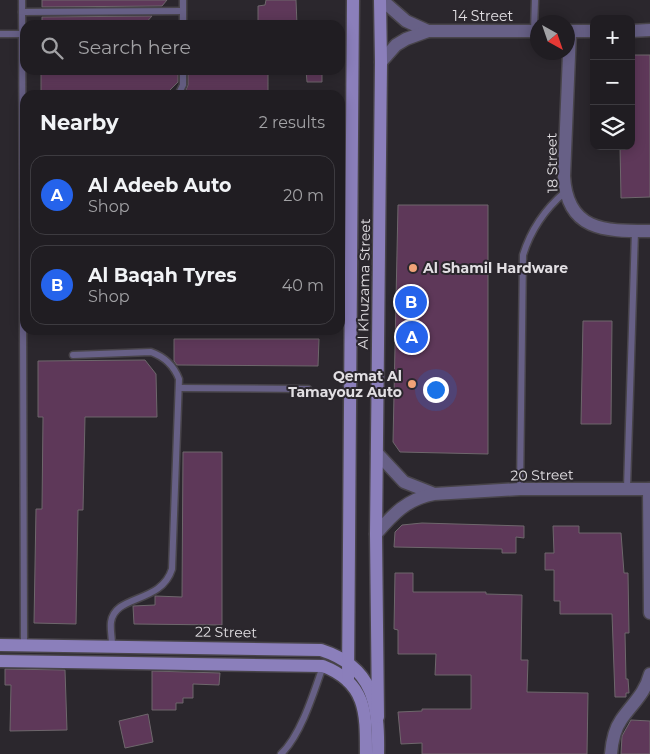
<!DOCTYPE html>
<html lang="en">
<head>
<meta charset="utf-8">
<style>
  body { margin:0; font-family:Montserrat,sans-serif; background:#2d2a2f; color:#f1f3f6 }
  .controls { position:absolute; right:15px; top:15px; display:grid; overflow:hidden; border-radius:10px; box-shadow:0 2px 12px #0003 }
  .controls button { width:45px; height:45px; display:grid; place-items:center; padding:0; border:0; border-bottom:1px solid #3d3b40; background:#201d22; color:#f1f3f6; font:25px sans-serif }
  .compass { position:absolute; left:530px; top:15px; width:45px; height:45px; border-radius:50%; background:#201d22; box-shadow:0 2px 12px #0003; rotate:140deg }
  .you { position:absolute; left:435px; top:389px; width:18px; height:18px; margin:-12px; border:4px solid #fff; border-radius:50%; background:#1a73e8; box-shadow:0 0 0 8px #1a73e833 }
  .badge { display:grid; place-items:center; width:32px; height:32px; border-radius:50%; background:#2563eb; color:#fff; font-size:16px; font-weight:700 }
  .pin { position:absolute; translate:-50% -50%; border:2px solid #fff; box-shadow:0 1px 5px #0006 }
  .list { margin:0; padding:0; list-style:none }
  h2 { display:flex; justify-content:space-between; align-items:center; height:65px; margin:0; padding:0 20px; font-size:21px }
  h2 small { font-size:16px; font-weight:400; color:#a2a2a5 }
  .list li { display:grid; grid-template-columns:32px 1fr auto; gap:15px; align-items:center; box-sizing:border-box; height:80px; margin:0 10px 10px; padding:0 10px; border:1px solid #3d3b40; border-radius:15px }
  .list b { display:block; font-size:19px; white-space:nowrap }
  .list p { margin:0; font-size:16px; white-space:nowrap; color:#a2a2a5 }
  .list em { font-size:16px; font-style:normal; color:#a2a2a5 }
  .icon { flex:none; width:28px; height:28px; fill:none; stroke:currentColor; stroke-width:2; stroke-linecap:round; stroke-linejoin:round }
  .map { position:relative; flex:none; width:650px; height:754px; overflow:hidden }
  .search { position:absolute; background:#201d22; box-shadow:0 2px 12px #0003; left:20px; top:20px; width:325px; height:55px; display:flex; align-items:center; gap:12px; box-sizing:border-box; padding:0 18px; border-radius:15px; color:#a2a2a5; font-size:19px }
  .panel { position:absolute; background:#201d22; box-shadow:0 2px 12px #0003; left:20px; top:90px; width:325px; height:245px; border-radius:15px }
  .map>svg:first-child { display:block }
  .building { fill:#5e3859; stroke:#6e676c }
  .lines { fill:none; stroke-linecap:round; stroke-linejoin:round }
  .lane-casing { stroke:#48444a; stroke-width:9 }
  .street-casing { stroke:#48444a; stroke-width:15 }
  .secondary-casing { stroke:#48444a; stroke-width:15 }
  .lane { stroke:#676086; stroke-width:6 }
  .street { stroke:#676086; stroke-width:12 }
  .secondary { stroke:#8b7fbb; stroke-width:12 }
  .poi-dot { fill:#f0a378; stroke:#2b272d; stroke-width:2 }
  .labels { text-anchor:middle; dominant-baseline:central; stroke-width:4; stroke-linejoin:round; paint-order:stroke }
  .street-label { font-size:14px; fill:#e2dfe3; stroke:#2b272d }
  .poi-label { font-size:14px; font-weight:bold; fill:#e2dfe3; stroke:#2b272d; text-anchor:start }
</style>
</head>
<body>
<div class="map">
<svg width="650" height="754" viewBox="0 0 650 754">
  <rect width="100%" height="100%" fill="#2b272d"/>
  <g class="building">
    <polygon points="42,0 167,0 162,6 42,7"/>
    <polygon points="266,0 296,0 297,25 258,25 258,6 265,5"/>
    <polygon points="152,16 144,25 42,25 42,17"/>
    <polygon points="631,55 650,55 650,197 621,198 620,146 631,146"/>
    <polygon points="41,70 178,70 178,82 166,94 41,92"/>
    <polygon points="188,70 268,70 268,95 184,95 188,85"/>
    <polygon points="306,70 322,70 322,82 307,82"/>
    <polygon points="398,205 488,205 488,454 400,452 393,442"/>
    <polygon points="583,321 612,321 611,424 581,424"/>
    <polygon points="174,339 319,339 318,366 177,365 174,361"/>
    <polygon points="145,360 156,374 157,417 85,417 83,510 78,510 76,624 34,623 36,509 42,509 43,417 38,417 38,361"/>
    <polygon points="183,452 222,452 222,625 134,624 133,606 155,605 155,596 182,597"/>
    <polygon points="422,523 524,526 524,538 516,537 516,553 502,553 502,549 394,547 395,532 402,525"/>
    <polygon points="553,526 579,526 579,533 621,533 624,573 628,573 629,633 625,633 626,679 628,679 629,693 626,693 626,697 615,697 612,614 560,614 560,601 554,601 554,570 545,570 545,553 554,553"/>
    <polygon points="395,573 413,573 413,592 486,592 486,594 522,595 521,660 528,660 527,692 588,693 587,754 422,754 422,743 401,744 398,712 422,711 422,709 471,709 471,675 435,675 436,654 398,654 398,630 394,629"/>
    <polygon points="5,669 65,670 67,730 10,731 11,685 5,685"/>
    <polygon points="152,671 220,673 219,685 193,684 193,698 183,698 183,703 176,703 176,710 152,710"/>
    <polygon points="148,714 153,742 125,748 119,721"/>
    <polygon points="631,720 650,721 650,754 621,754 622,736"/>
  </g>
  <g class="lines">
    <defs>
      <g id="lane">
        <polyline points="22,0 24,645"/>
        <polyline points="22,12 182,11"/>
        <polyline points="183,25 183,0"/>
        <polyline points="534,31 535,0"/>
        <polyline points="0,34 22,34"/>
        <polyline points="178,95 183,85 183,70"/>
        <path d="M73 355 151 352C165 357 174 366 179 379L172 569C161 604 115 594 111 622 110 629 112 637 112 645"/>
        <polyline points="180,388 308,389"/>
        <polyline points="627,488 635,231"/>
        <path d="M520 489 523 255C531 229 544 210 565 192"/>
        <path d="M281 754C301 735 314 692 323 666"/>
      </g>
      <g id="street">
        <polyline points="382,0 406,21 428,31"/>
        <polyline points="568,31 594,31"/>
        <path d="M570 31 564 176C567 232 606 231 650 231"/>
        <polyline points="631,31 650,30"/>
        <polyline points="381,62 396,45 406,39 428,31 538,31"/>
        <polyline points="377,453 404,482 432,493"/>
        <polyline points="649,489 650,613"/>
        <path d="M376 534C393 514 407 499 434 494L520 489H650"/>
        <path d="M611 754C612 742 614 730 621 720 632 704 645 694 650 674"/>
      </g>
      <g id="secondary">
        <path d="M0 645 321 650C374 667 379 705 378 754"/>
        <path d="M0 661 323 666C367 683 366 714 366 754"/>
        <polyline points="348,681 353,0"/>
        <polyline points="378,717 376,534 381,62 380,0"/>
      </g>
    </defs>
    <use href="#lane" class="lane-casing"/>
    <use href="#street" class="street-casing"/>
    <use href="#secondary" class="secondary-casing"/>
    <use href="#lane" class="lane"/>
    <use href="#street" class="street"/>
    <use href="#secondary" class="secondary"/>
  </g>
  <g class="poi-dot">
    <circle cx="413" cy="268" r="5"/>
    <circle cx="412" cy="384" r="5"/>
  </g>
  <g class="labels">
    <g class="street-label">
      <text x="483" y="16">14 Street</text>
      <text transform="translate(552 163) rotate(-91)">18 Street</text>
      <text transform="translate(364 284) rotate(-89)">Al Khuzama Street</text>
      <text transform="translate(542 475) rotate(-1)">20 Street</text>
      <text transform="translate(226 632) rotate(1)">22 Street</text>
    </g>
    <g class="poi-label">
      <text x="423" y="268">Al Shamil Hardware</text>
      <text x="402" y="376" text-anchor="end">Qemat Al<tspan x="402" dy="16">Tamayouz Auto</tspan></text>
    </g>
  </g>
</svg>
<div class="controls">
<button>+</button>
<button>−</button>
<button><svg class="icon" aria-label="layers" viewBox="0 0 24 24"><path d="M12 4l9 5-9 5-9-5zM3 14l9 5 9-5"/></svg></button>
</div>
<svg class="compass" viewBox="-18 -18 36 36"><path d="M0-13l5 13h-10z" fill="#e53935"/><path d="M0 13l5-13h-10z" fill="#a2a2a5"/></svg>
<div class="you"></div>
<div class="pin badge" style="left:412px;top:337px">A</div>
<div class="pin badge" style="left:411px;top:302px">B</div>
<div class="search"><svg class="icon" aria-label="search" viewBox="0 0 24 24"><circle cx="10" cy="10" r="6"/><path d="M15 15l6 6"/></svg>Search here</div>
<section class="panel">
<h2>Nearby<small>2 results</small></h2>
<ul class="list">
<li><span class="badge">A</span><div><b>Al Adeeb Auto</b><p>Shop</p></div><em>20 m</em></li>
<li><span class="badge">B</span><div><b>Al Baqah Tyres</b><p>Shop</p></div><em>40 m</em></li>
</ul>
</section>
</div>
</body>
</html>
